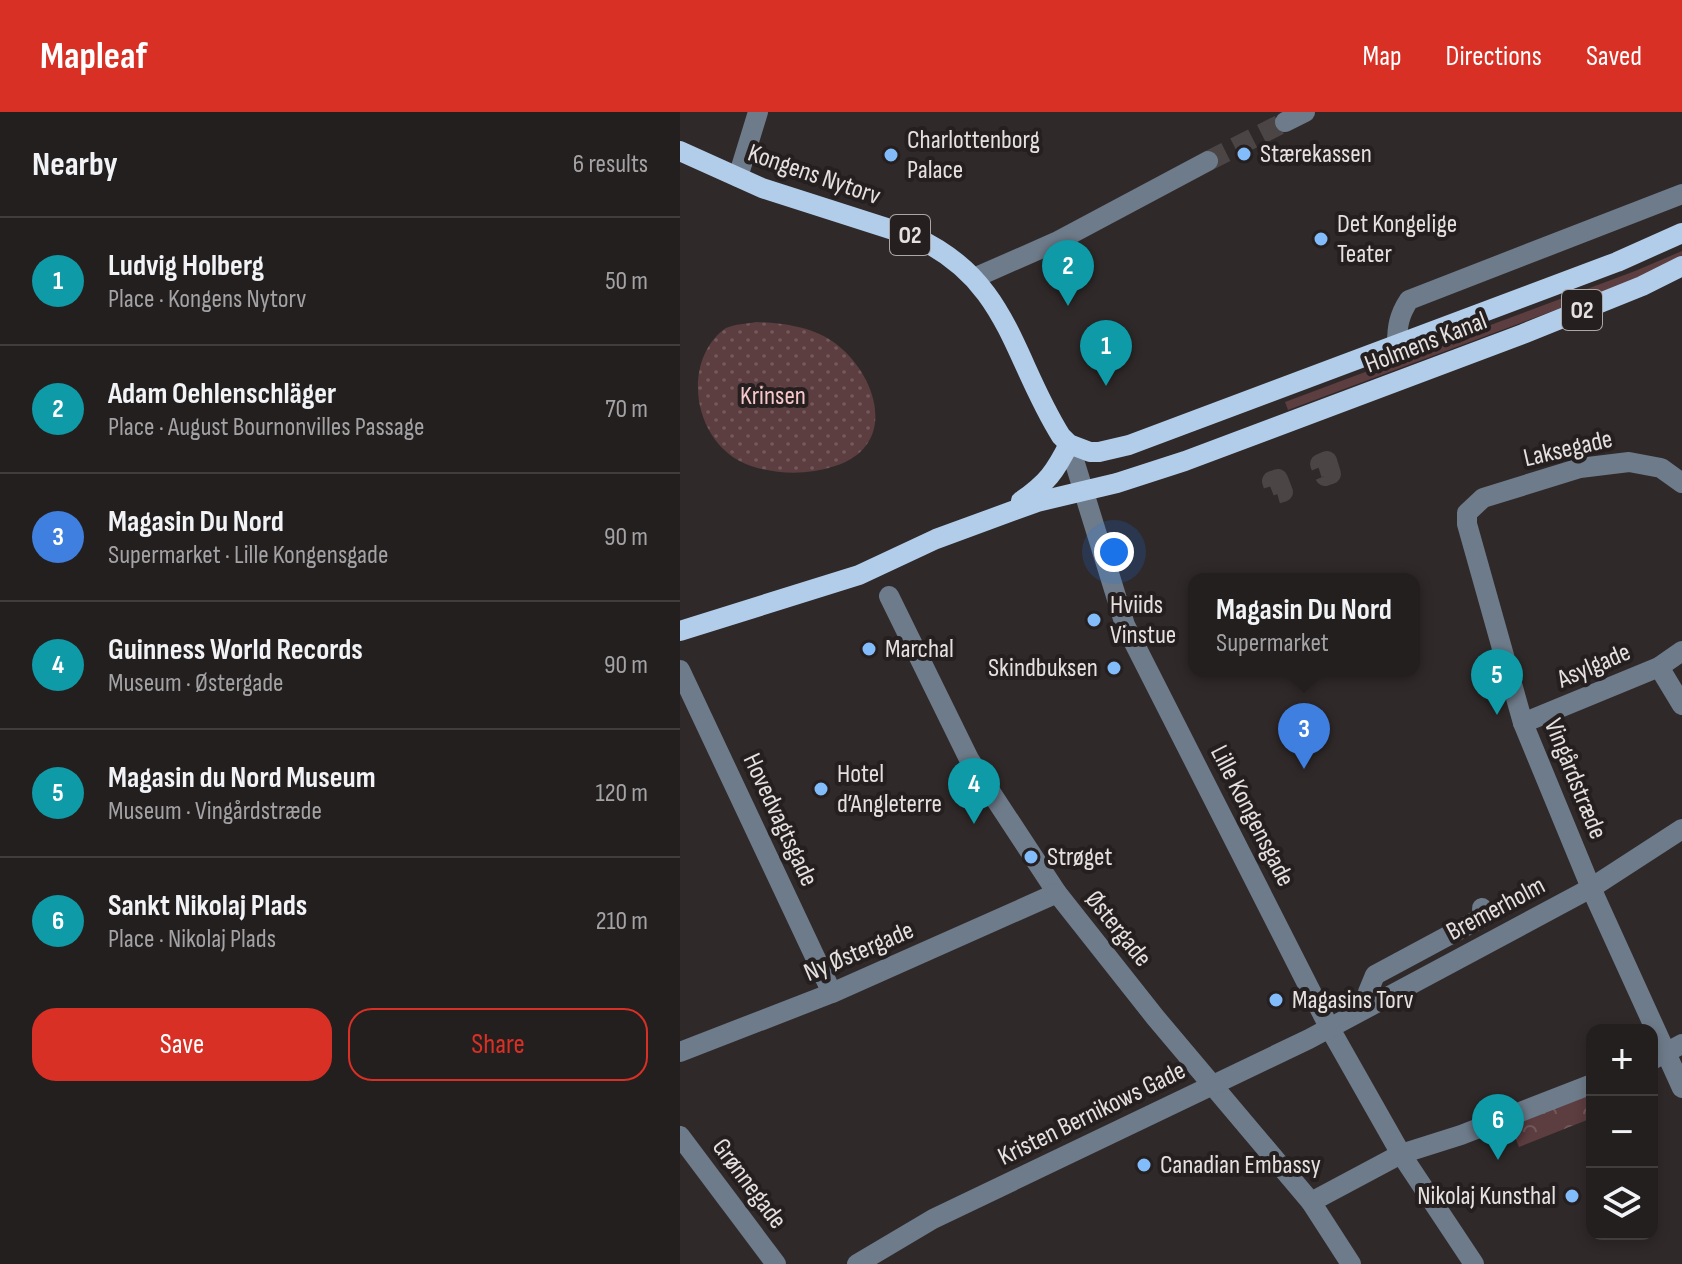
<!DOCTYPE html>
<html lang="en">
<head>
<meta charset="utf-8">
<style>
  body { margin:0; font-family:"Sofia Sans Condensed",sans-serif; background:#302c2c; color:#f1f3f6 }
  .controls { position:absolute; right:24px; bottom:24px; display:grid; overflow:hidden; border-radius:16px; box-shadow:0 4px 12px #0003 }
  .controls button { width:72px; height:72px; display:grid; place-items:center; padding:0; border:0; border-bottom:2px solid #413d3d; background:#241f1f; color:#f1f3f6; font:40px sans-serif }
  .you { position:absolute; left:434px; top:440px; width:28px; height:28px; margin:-20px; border:6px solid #fff; border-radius:50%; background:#1a73e8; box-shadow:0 0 0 12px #1a73e833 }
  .badge { display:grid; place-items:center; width:52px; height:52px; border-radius:50%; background:#d93025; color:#fff; font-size:26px; font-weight:700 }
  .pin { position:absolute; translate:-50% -66px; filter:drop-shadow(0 2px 4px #0008) }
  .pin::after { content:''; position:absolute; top:42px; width:28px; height:24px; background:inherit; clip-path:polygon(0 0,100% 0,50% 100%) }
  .popup { position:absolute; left:508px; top:461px; width:232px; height:104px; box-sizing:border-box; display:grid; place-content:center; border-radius:16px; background:#241f1f; filter:drop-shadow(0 2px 6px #0005); font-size:26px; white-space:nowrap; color:#a3a2a4 }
  .popup b { font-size:30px; color:#f1f3f6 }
  .popup::after { content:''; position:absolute; left:50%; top:100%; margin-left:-16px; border:16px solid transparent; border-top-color:#241f1f }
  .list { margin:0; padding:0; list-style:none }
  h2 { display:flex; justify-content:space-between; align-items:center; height:104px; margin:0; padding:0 32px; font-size:34px }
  h2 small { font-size:26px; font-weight:400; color:#a3a2a4 }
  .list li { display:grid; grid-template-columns:52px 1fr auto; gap:24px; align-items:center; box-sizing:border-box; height:128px; padding:0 32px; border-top:2px solid #413d3d }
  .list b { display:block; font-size:30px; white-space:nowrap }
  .list p { margin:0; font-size:26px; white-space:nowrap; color:#a3a2a4 }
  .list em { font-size:26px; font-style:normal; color:#a3a2a4 }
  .actions { display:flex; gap:16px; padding:24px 32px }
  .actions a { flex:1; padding:18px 0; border:2px solid #d93025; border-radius:24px; text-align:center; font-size:28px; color:#d93025 }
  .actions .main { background:#d93025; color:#fff }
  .icon { flex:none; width:44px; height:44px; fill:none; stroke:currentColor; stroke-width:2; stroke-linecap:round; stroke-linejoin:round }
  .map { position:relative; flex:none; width:1002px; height:1152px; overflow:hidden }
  header { display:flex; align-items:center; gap:48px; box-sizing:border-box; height:112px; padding:0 40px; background:#d93025; color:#fff }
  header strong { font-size:38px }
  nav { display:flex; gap:44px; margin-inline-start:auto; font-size:28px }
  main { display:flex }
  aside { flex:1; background:#241f1f }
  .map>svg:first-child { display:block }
  .grass { fill:#5c3d40 }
  .park { fill:url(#park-crowns) }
  .garden { fill:url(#garden-dots) }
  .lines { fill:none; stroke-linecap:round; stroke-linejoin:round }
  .minor-tunnel { stroke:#4b4545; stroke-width:20; stroke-dasharray:20 10; stroke-linecap:butt }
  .minor { stroke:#6e7b8a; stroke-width:20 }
  .major { stroke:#b2cdea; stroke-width:20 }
  .poi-dot { fill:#82bcfa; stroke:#261f1f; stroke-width:3 }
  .labels { text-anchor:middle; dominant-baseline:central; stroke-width:8; stroke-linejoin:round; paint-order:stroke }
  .shield { fill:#261f1f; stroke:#aca7a7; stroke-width:2 }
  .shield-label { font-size:24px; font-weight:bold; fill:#e5e1e1 }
  .poi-label { font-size:26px; fill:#e5e1e1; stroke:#261f1f; text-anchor:start }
  .street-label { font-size:26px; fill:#e5e1e1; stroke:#261f1f }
  .park-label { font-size:26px; fill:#f7c8cb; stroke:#261f1f }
</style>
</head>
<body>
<header>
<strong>Mapleaf</strong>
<nav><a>Map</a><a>Directions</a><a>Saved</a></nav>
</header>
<main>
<aside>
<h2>Nearby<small>6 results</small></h2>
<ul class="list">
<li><span class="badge" style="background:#0f9aa8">1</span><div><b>Ludvig Holberg</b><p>Place · Kongens Nytorv</p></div><em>50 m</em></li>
<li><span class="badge" style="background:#0f9aa8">2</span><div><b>Adam Oehlenschläger</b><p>Place · August Bournonvilles Passage</p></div><em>70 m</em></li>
<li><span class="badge" style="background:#3f7fe0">3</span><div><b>Magasin Du Nord</b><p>Supermarket · Lille Kongensgade</p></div><em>90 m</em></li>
<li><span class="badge" style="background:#0f9aa8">4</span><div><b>Guinness World Records</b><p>Museum · Østergade</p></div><em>90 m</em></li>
<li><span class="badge" style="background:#0f9aa8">5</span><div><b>Magasin du Nord Museum</b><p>Museum · Vingårdstræde</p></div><em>120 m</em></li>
<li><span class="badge" style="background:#0f9aa8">6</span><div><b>Sankt Nikolaj Plads</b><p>Place · Nikolaj Plads</p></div><em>210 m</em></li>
</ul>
<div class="actions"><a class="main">Save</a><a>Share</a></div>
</aside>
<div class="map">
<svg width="1002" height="1152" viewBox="0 0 1002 1152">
  <defs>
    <pattern id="park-crowns" width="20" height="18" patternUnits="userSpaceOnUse" patternTransform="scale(2)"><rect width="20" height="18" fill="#5c3d40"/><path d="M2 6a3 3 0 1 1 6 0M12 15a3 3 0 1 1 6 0" fill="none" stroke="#73595b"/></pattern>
    <pattern id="garden-dots" width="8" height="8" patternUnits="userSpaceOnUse" patternTransform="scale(2)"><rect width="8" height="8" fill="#5c3d40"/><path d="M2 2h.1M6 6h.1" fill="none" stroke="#73595b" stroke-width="1.8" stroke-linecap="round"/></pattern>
  </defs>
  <rect width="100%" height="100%" fill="#302929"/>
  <polygon class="grass" points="1002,139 1002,149 958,167 608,298 605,290 955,159"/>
  <polygon class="park" points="912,980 912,1006 839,1035 830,1012"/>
  <path class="garden" d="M76 210C101 211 130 214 152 229 196 259 221 333 155 354 128 363 99 363 71 354 12 334 0 248 46 216 55 212 66 212 76 210Z"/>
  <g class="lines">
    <g class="minor-tunnel">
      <polyline points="528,49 605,10"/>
      <polygon points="647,349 651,362 645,364 640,352"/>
      <polygon points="598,367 603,380 596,382 592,369"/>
    </g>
    <g class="minor">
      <polyline points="605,10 625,0"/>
      <polyline points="58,65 78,0"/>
      <polyline points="294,166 376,130 528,49"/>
      <path d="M717 232C717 215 719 203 729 188L1002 82"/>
      <polyline points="389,332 445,513 649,915 721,1042 794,1152"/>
      <polyline points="1002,371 981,356 949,350 900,356 803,386 787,401 787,412 843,611 911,776 1002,976"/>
      <polyline points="209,484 289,647 377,781 475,905 631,1090 671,1152"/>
      <polyline points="979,555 1002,593"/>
      <polyline points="0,558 152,881"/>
      <polyline points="843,611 979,555 1002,539"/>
      <polyline points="689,893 688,880 695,863 803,805 802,796"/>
      <polyline points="0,940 152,881 377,781"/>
      <polyline points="972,948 1002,932"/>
      <polyline points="0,1024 96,1152"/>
      <polyline points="631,1090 721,1042 781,1023 912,972"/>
      <polyline points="177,1152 253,1107 629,927 911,776 1002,717"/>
    </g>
    <g class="major">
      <path d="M0 39 82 76 235 125C329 168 332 246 381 324L389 332 410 340H419L449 333 937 150 1002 121"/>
      <path d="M341 389C367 371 375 360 389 332"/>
      <polyline points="0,519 179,463 256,427 357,390 437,371 505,349 843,222 962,174 1002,154"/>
    </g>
  </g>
  <g class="poi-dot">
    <circle cx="564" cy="42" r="8"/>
    <circle cx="211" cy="43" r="8"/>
    <circle cx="641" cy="127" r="8"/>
    <circle cx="414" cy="508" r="8"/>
    <circle cx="189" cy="537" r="8"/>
    <circle cx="434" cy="556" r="8"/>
    <circle cx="141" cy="677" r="8"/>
    <circle cx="351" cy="745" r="8"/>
    <circle cx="596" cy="888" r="8"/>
    <circle cx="464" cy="1053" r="8"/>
    <circle cx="892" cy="1084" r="8"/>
  </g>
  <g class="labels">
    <g class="shield">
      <rect x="210" y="103" width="40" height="40" rx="6"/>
      <rect x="882" y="178" width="40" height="40" rx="6"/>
    </g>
    <g class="shield-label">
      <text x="230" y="123">O2</text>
      <text x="902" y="198">O2</text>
    </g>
    <g class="poi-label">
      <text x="227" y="28">Charlottenborg<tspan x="227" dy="30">Palace</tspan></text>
      <text x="580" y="42">Stærekassen</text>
      <text x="657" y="112">Det Kongelige<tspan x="657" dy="30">Teater</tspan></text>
      <text x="430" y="493">Hviids<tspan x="430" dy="30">Vinstue</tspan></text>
      <text x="205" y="537">Marchal</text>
      <text x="418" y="556" text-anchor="end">Skindbuksen</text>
      <text x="157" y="662">Hotel<tspan x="157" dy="30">d’Angleterre</tspan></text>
      <text x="367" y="745">Strøget</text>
      <text x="612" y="888">Magasins Torv</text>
      <text x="480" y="1053">Canadian Embassy</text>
      <text x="876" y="1084" text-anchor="end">Nikolaj Kunsthal</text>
    </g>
    <g class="street-label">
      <text transform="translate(134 63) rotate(19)">Kongens Nytorv</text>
      <text transform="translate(746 231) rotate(-21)">Holmens Kanal</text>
      <text transform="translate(888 337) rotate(-13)">Laksegade</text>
      <text transform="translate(914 554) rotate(-23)">Asylgade</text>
      <text transform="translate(895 667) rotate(68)">Vingårdstræde</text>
      <text transform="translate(572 704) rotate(63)">Lille Kongensgade</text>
      <text transform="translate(100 708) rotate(65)">Hovedvagtsgade</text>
      <text transform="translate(816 797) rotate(-28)">Bremerholm</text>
      <text transform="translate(438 817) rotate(51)">Østergade</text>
      <text transform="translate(179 840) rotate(-23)">Ny Østergade</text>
      <text transform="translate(412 1002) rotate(-26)">Kristen Bernikows Gade</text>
      <text transform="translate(69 1072) rotate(53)">Grønnegade</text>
    </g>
    <g class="park-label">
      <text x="93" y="284">Krinsen</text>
    </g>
  </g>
</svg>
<div class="controls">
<button>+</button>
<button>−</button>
<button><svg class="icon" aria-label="layers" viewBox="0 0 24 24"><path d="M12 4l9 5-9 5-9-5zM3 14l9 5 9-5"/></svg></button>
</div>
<div class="you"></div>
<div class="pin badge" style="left:426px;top:274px;background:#0f9aa8">1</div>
<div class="pin badge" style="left:388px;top:194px;background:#0f9aa8">2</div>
<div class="pin badge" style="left:624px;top:657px;background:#3f7fe0">3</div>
<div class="popup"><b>Magasin Du Nord</b>Supermarket</div>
<div class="pin badge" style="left:294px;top:712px;background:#0f9aa8">4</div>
<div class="pin badge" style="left:817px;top:603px;background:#0f9aa8">5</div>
<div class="pin badge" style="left:818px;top:1048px;background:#0f9aa8">6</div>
</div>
</main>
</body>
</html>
